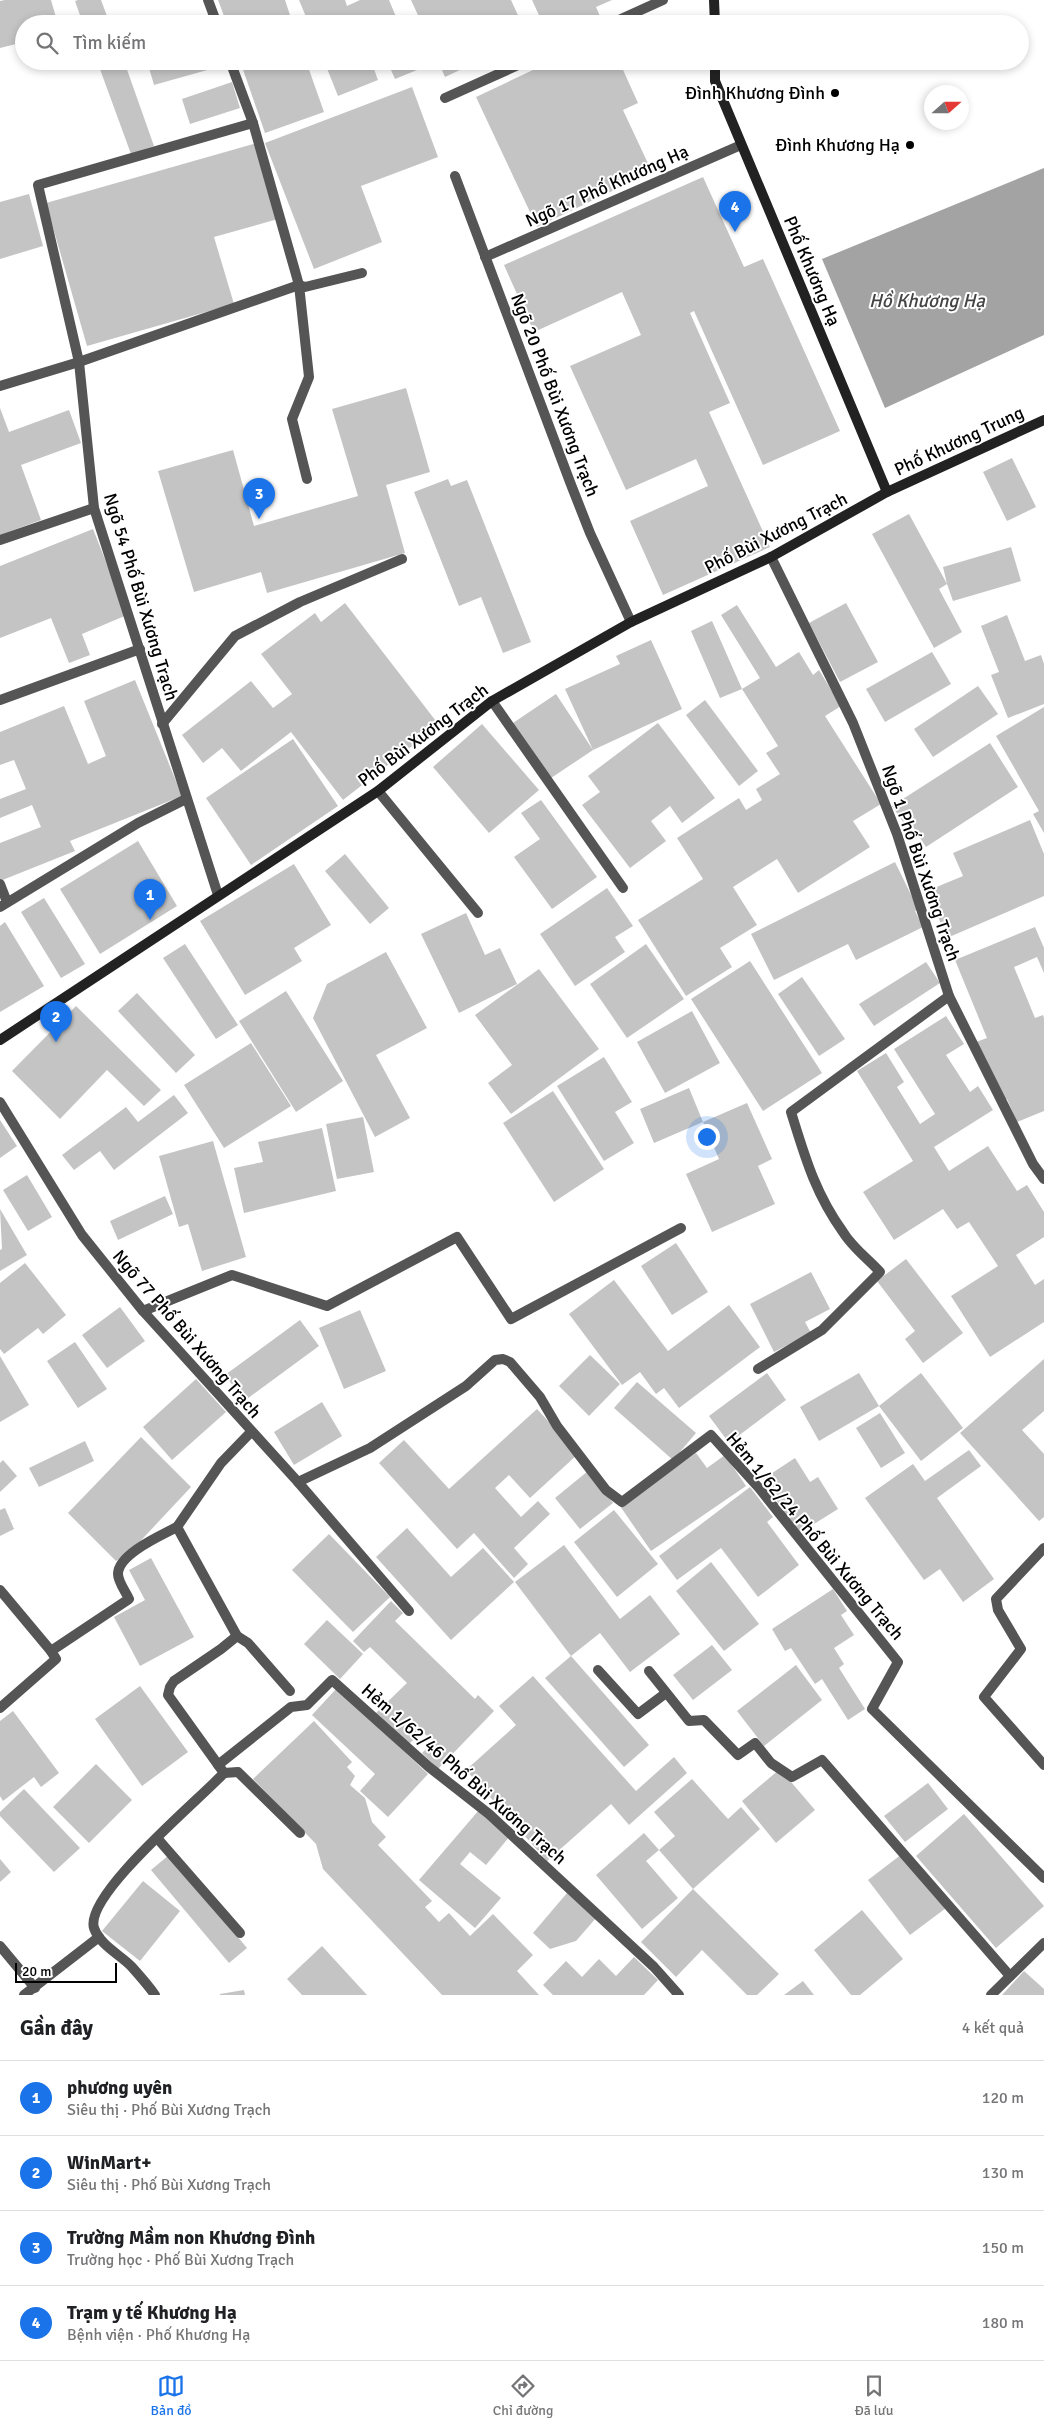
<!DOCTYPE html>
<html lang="vi">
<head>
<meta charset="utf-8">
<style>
  body { margin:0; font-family:Signika,sans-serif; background:#f2f2f2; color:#202124 }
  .compass { position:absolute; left:924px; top:85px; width:45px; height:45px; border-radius:50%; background:#fff; box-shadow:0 2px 8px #0003; rotate:69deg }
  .scale { position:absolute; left:15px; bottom:12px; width:102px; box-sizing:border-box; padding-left:5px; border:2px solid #000; border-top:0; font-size:14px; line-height:18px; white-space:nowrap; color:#000; -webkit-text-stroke:4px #fff; paint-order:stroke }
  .you { position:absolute; left:706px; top:1136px; width:18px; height:18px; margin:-12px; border:4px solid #fff; border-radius:50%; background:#1a73e8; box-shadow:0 0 0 8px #1a73e833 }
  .badge { display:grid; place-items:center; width:32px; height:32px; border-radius:50%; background:#1a73e8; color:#fff; font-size:16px; font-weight:700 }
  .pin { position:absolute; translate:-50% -41px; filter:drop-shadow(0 1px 2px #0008) }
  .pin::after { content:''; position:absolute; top:26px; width:18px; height:15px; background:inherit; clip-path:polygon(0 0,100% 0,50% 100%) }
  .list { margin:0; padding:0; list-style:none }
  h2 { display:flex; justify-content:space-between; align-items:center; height:65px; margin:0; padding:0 20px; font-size:21px }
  h2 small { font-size:16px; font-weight:400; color:#757577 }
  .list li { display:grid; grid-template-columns:32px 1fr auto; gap:15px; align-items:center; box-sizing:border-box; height:75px; padding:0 20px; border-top:1px solid #e0e0e0 }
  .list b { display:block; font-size:19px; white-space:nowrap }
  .list p { margin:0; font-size:16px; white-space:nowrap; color:#757577 }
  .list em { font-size:16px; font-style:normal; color:#757577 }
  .icon { flex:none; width:28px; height:28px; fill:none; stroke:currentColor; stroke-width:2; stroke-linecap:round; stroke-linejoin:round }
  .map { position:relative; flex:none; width:1044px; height:1995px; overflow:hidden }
  .search { position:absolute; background:#fff; box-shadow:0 2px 8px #0003; left:15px; right:15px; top:15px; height:55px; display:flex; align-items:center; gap:12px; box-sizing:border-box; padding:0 18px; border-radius:28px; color:#757577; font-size:19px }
  .sheet { height:365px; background:#fff }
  nav { display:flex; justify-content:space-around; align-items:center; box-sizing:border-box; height:70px; border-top:1px solid #e0e0e0; background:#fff; font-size:14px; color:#757577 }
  nav a { display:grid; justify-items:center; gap:2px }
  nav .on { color:#1a73e8 }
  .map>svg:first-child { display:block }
  .water { fill:#a3a3a3 }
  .building { fill:#c4c4c4 }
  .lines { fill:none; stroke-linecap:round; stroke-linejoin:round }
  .lane { stroke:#555; stroke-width:10 }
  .street { stroke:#555; stroke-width:10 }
  .secondary { stroke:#222; stroke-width:10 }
  .poi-dot { fill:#000; stroke:#fff; stroke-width:2 }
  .labels { text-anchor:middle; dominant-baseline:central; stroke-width:4; stroke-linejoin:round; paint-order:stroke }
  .poi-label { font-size:18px; fill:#000; stroke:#fff; text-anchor:end }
  .street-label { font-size:18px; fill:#000; stroke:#fff }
  .water-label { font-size:19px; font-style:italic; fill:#444; stroke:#fff }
</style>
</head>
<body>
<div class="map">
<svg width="1044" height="1995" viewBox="0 0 1044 1995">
  <rect width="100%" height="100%" fill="#fff"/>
  <polygon class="water" points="1044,168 1044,335 885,408 822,259"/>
  <g class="building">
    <polygon points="5,0 51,0 58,24 24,24 24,42 0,48 0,1"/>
    <polygon points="78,0 101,0 110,24 83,24 75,1"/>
    <polygon points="218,0 285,0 293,24 227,24"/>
    <polygon points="299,0 345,0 347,6 360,0 389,0 399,24 372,24 370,19 358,24 309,24"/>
    <polygon points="411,0 511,0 522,24 422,24"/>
    <polygon points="532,0 612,0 596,7 603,23 601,24 543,24"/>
    <polygon points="97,61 124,61 154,146 131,154"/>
    <polygon points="147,61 216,61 218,67 154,85"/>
    <polygon points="240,61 306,61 324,112 265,133"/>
    <polygon points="324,61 371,61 378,80 338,96"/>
    <polygon points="387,61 414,61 417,70 395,79"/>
    <polygon points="438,61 479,61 445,77"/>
    <polygon points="552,61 619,61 638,103 623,110 652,172 537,227 476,97"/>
    <polygon points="232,82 240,108 190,124 182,99"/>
    <polygon points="412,87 438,157 361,186 382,242 314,269 265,143"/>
    <polygon points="257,143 278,219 214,237 234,304 87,346 46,203"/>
    <polygon points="703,177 744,267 763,259 840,431 763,465 694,311 690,313 730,403 709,412 770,547 663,595 630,521 708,486 696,459 626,490 570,366 641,335 622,292 534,332 504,265"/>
    <polygon points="29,194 43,246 0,259 0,202"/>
    <polygon points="406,388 430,472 386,485 405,553 267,593 261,572 194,592 158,471 233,450 254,526 358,496 332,409"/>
    <polygon points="0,408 9,432 69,410 81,443 21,465 41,520 0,535"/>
    <polygon points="1012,458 1036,507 1007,521 983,472"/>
    <polygon points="448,479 451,486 467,480 531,642 503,653 481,597 459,606 414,492"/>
    <polygon points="909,514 947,584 943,567 1011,547 1021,581 953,601 947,584 939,589 962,632 934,648 872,534"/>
    <polygon points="93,529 127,615 82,634 90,655 69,663 51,618 0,638 0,566"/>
    <polygon points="345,603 439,725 343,800 291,732 241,771 222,748 203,763 182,735 251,681 273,708 292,694 261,654 315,613 321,622"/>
    <polygon points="846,603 878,662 840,682 809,623"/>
    <polygon points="737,605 776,667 799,652 813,675 819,670 841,706 825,716 881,804 853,821 870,847 798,893 777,859 733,887 757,925 720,948 732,967 686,996 638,920 703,879 677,838 739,798 746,810 762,800 756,789 780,774 766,753 778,746 768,730 742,689 720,698 691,631 712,621 742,689 760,678 721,615"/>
    <polygon points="1007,615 1025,661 1041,655 1044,664 1044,704 1008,718 991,675 999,672 981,626"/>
    <polygon points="651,640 682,709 593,750 551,778 513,723 556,694 593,750 565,689 620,664 616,656"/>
    <polygon points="932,652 951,684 885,722 866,689"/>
    <polygon points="135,680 182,796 70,841 75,851 0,881 0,843 41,827 32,805 0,818 0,799 26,789 14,760 0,765 0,732 64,706 88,764 106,756 84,701"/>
    <polygon points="978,686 998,714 933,757 914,729"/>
    <polygon points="705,700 758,771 739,786 686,715"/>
    <polygon points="1044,707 1044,833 1033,814 1039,811 996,736"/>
    <polygon points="658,723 715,798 682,823 670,806 651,821 666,841 630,868 582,805 600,792 588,776"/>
    <polygon points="482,724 539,790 489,833 433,767"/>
    <polygon points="293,739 338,806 251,865 206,798"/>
    <polygon points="990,743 1018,787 926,847 908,819 903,822 892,806"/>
    <polygon points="541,800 597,877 552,909 514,857 540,839 521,813"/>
    <polygon points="1030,820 1044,854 1044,896 947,938 927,891 963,876 953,853"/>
    <polygon points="138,841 177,906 100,954 60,889"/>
    <polygon points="345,854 389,908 370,924 325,871"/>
    <polygon points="895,862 918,909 915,911 923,927 856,960 848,944 774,980 751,934"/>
    <polygon points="294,864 331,925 294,948 302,961 245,995 200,921"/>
    <polygon points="607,888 633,926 615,937 625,952 575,986 540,934"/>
    <polygon points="44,898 85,964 61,978 21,912"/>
    <polygon points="466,913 485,955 500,948 517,984 459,1013 421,934"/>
    <polygon points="5,922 44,986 0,1012 0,926"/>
    <polygon points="1035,927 1044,948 1044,973 1037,957 1014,967 1035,1018 1043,1015 1044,1018 1044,1111 1017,1122 1007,1099 1003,1101 985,1057 983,1058 976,1042 987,1038 955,960"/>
    <polygon points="185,944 238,1025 216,1039 163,958"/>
    <polygon points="646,944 684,999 627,1038 590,984"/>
    <polygon points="386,952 427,1028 376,1055 410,1118 375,1137 313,1018 327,984"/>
    <polygon points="750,961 822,1073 763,1111 691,999"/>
    <polygon points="926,962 940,983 874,1026 859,1004"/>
    <polygon points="539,969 599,1049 511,1114 488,1083 512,1065 475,1015"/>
    <polygon points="802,977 845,1039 819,1056 778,994"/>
    <polygon points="286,991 343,1081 296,1112 239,1021"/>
    <polygon points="137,993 195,1055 176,1073 118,1011"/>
    <polygon points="76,1006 161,1090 144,1106 107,1070 60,1119 12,1071"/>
    <polygon points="692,1011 720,1063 665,1093 637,1042"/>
    <polygon points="946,1016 964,1044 946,1055 970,1092 978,1086 993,1110 934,1147 949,1171 988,1146 1017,1191 1027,1185 1044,1212 1044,1237 1016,1255 1035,1285 1044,1279 1044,1322 990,1357 951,1296 998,1266 969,1222 957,1229 943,1209 894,1240 863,1192 913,1161 857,1071 886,1053 904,1082 897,1087 920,1124 935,1114 894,1049"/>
    <polygon points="251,1043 291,1106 224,1148 184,1085"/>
    <polygon points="604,1057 632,1102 615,1112 634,1143 604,1161 557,1086"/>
    <polygon points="689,1088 703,1122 747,1103 772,1159 758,1166 775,1204 712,1232 686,1174 719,1159 703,1122 654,1143 640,1109"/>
    <polygon points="553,1091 604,1169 554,1202 503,1123"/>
    <polygon points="174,1095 188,1113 114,1170 100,1151 74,1170 62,1155 126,1107 138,1122"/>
    <polygon points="363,1117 374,1172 337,1179 326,1124"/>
    <polygon points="0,1120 17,1146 0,1158"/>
    <polygon points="322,1128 336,1191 244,1213 234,1168 263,1162 258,1142"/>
    <polygon points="213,1141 246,1257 202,1271 188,1224 179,1227 159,1156"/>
    <polygon points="27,1175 52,1217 28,1231 3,1190"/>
    <polygon points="165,1196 173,1214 118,1240 110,1221"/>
    <polygon points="0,1209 27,1255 0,1271 0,1250 2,1249"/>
    <polygon points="676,1243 708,1292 672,1315 641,1266"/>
    <polygon points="906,1259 963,1333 923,1363 905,1339 915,1331 877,1281"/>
    <polygon points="25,1263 66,1315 43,1334 38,1328 4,1354 0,1349 0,1283"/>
    <polygon points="811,1272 830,1309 805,1322 811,1333 774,1352 750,1304"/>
    <polygon points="614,1280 668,1351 729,1305 760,1347 679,1408 664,1388 656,1394 640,1372 622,1385 569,1314"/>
    <polygon points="120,1307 145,1341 107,1368 82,1335"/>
    <polygon points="360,1310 386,1371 344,1389 319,1328"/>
    <polygon points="300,1320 319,1346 244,1401 225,1375"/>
    <polygon points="75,1342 107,1389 78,1408 47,1361"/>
    <polygon points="590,1355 620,1384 589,1416 559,1386"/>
    <polygon points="0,1356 29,1405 0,1422"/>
    <polygon points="1044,1359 1044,1411 1022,1430 1044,1454 1044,1517 1039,1521 960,1433"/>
    <polygon points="767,1373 786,1400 729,1443 709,1416"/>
    <polygon points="859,1373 879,1406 819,1441 800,1407"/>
    <polygon points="921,1373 963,1428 921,1461 879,1406"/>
    <polygon points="196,1379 226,1412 172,1460 143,1427"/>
    <polygon points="637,1382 696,1433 673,1460 614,1408"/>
    <polygon points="322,1402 342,1436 294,1465 274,1432"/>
    <polygon points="537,1409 578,1454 530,1498 509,1475 495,1488 521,1517 538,1501 550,1514 514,1548 528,1564 514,1578 474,1533 457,1549 379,1463 404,1440 449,1489"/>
    <polygon points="880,1413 905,1453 881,1468 856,1428"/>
    <polygon points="141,1437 191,1487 132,1550 116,1561 68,1513"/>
    <polygon points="85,1441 94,1461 39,1487 29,1468"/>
    <polygon points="969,1450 981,1466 937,1498 994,1579 963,1602 940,1569 924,1580 865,1498 913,1464 925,1481"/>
    <polygon points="696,1453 707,1468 725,1455 746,1486 651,1551 620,1506"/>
    <polygon points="795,1458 810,1482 818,1477 838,1509 798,1534 763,1479"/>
    <polygon points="3,1460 17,1476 0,1492 0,1463"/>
    <polygon points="588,1471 613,1503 580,1529 555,1498"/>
    <polygon points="750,1487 773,1517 767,1522 799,1565 758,1597 721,1548 677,1580 659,1556"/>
    <polygon points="5,1508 14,1529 0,1536 0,1510"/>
    <polygon points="614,1510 658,1564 617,1597 574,1542"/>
    <polygon points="407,1528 451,1577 483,1548 514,1582 451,1640 376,1557"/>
    <polygon points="329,1534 390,1597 353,1632 292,1570"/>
    <polygon points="564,1545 620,1619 650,1595 680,1634 630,1672 600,1633 571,1656 515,1582"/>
    <polygon points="151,1558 194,1637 140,1666 114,1617 145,1600 129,1570"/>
    <polygon points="711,1562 759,1624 724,1651 676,1591"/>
    <polygon points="833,1589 847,1611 841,1615 854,1635 834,1648 844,1664 839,1668 865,1709 848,1720 822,1679 815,1684 791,1648 785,1651 772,1629"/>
    <polygon points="391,1601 403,1613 395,1621 475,1699 478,1695 494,1711 438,1769 422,1753 433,1742 422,1731 408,1745 376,1713 407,1683 370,1647 364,1652 353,1641"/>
    <polygon points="327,1620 363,1654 340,1679 304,1644"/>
    <polygon points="712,1645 732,1670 693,1700 673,1675"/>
    <polygon points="571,1656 649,1745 624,1767 545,1678"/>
    <polygon points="796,1665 822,1700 764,1746 737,1711"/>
    <polygon points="533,1676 636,1791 674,1757 687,1773 629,1825 611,1804 547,1861 466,1770 516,1725 499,1706"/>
    <polygon points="140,1686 188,1752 142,1786 95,1719"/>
    <polygon points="337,1688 428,1774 388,1817 360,1791 375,1774 312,1715"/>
    <polygon points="13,1711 59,1773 41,1787 34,1777 3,1801 0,1796 0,1721"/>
    <polygon points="314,1721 352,1762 347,1767 355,1776 350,1785 365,1798 372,1822 386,1837 378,1845 432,1901 425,1907 439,1922 449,1913 470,1936 493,1914 533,1955 517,1971 539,1995 442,1995 323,1869 316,1844 253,1779"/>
    <polygon points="96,1764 132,1800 89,1843 53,1807"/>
    <polygon points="780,1769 815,1810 776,1843 742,1801"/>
    <polygon points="692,1779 728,1819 741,1807 760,1829 693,1889 659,1850 675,1836 654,1812"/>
    <polygon points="928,1783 948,1809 905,1842 884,1816"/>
    <polygon points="24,1789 80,1848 54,1872 0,1816 0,1812"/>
    <polygon points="479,1810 510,1836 486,1865 470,1852 460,1864 501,1898 475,1928 419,1880"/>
    <polygon points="964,1814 1044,1906 996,1948 916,1856"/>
    <polygon points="644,1833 659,1850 646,1861 678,1898 642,1929 596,1875"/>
    <polygon points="902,1854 946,1908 910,1935 868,1880"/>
    <polygon points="169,1855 247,1948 229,1963 151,1870"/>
    <polygon points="0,1859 11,1872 0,1882"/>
    <polygon points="143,1881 180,1911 140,1961 102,1931"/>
    <polygon points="693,1889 779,1974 757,1995 747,1995 702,1950 676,1977 641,1942"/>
    <polygon points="567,1893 596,1918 576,1941 550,1949 533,1933"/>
    <polygon points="862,1910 903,1959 860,1995 851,1995 814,1950"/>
    <polygon points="322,1946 355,1982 367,1995 302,1995 287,1979"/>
    <polygon points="634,1957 658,1980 644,1995 553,1995 543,1985 566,1961 582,1977 599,1959 616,1976"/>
    <polygon points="1024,1971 1044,1989 1044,1995 1002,1995"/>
    <polygon points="803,1981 814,1995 784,1995"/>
    <polygon points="244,1990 245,1995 220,1995 220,1994"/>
  </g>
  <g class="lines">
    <g class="lane">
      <polyline points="208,0 217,24"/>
      <polyline points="610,24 663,0"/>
      <polyline points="230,61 253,123 299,285 309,377 292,419 307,479"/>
      <polyline points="445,98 527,61"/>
      <polyline points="455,176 570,482 590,533 631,622"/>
      <polyline points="485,257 741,145"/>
      <polyline points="299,285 305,287 362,273"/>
      <polyline points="0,386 79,362 299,285"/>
      <polyline points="0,540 94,508"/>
      <polyline points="0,700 140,649"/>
      <polyline points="492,701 623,888"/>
      <polyline points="162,724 235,636 300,602 402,559"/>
      <polyline points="378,791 478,913"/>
      <polyline points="0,884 7,902"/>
      <polyline points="218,895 94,508 79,362 38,185 253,123"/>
      <polyline points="0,907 138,823 186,799"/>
      <polyline points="0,1102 82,1235 143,1311 298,1482 370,1448 466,1386 495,1360 503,1359 510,1362 540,1397 557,1426 606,1490 622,1502 711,1435 759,1488 898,1662 872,1709 1044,1878"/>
      <polyline points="143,1311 232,1275 327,1306 457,1237 511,1319 681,1228"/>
      <path d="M758 1369 822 1330 880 1272C868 1259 852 1247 843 1232 815 1193 805 1157 791 1112L949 996"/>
      <polyline points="251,1432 221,1463 177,1527 237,1636 248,1643 290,1691"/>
      <polyline points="298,1482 409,1611"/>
      <polyline points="1044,1548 996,1599 998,1610 1021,1649 984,1697 1044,1765"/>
      <polyline points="0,1590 51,1651"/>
      <polyline points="598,1670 638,1714 666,1693"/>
      <polyline points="649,1671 689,1721 704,1720 738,1755 755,1743 771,1763 792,1777 822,1760 1010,1976"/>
      <path d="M0 1708 56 1659 51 1651 129 1599C126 1592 118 1582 118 1574 118 1554 162 1535 177 1527"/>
      <polyline points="218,1765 291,1707 307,1705 332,1680 429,1767 489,1814 654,1967 679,1995"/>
      <polyline points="224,1773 238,1772 300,1833"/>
      <polyline points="157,1838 240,1933"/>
      <polyline points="0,1946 35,1988"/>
      <polyline points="24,1995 99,1937"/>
      <path d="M155 1995C148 1985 139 1975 131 1966 119 1954 100 1945 94 1928 84 1895 200 1799 224 1773L168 1695 170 1687 174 1681 221 1649 237 1636"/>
      <polyline points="991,1995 1044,1943"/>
    </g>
    <polyline class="street" points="771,557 853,723 897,834 949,996 1033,1164 1044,1179"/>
    <g class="secondary">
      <polyline points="714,0 715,24"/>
      <polyline points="715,61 715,81 887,492"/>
      <polyline points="0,1040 378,791 492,701 631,622 771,557 887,492 1044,420"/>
    </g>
  </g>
  <g class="poi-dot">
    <circle cx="835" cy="93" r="5"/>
    <circle cx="910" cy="145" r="5"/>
  </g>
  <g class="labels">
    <g class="poi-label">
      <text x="825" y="93">Đình Khương Đình</text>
      <text x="900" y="145">Đình Khương Hạ</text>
    </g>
    <g class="street-label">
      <text transform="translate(607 186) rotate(-24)">Ngõ 17 Phố Khương Hạ</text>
      <text transform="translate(812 271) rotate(67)">Phố Khương Hạ</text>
      <text transform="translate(555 395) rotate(69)">Ngõ 20 Phố Bùi Xương Trạch</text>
      <text transform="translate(959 441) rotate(-25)">Phố Khương Trung</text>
      <text transform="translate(776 533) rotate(-27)">Phố Bùi Xương Trạch</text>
      <text transform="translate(141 597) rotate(73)">Ngõ 54 Phố Bùi Xương Trạch</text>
      <text transform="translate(423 735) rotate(-37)">Phố Bùi Xương Trạch</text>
      <text transform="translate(921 863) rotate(71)">Ngõ 1 Phố Bùi Xương Trạch</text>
      <text transform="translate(187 1334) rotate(49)">Ngõ 77 Phố Bùi Xương Trạch</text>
      <text transform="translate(815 1536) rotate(50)">Hẻm 1/62/24 Phố Bùi Xương Trạch</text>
      <text transform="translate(464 1774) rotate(41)">Hẻm 1/62/46 Phố Bùi Xương Trạch</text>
    </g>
    <g class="water-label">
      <text x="927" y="301">Hồ Khương Hạ</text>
    </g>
  </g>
</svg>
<svg class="compass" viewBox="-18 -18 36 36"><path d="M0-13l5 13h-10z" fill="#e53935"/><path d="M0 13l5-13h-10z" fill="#757577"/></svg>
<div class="scale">20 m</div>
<div class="you"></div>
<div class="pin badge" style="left:150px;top:920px">1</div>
<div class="pin badge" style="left:56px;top:1042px">2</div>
<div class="pin badge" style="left:259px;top:519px">3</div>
<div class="pin badge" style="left:735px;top:232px">4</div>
<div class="search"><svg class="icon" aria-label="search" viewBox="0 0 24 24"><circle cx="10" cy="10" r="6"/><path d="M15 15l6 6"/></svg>Tìm kiếm</div>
</div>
<section class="sheet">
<h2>Gần đây<small>4 kết quả</small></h2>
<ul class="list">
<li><span class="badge">1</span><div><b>phương uyên</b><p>Siêu thị · Phố Bùi Xương Trạch</p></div><em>120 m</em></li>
<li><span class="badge">2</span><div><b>WinMart+</b><p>Siêu thị · Phố Bùi Xương Trạch</p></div><em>130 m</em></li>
<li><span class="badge">3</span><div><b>Trường Mầm non Khương Đình</b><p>Trường học · Phố Bùi Xương Trạch</p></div><em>150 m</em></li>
<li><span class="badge">4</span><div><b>Trạm y tế Khương Hạ</b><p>Bệnh viện · Phố Khương Hạ</p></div><em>180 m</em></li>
</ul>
</section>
<nav>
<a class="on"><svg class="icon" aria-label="map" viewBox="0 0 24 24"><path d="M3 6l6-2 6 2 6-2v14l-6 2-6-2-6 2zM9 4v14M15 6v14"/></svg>Bản đồ</a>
<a><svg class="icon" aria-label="directions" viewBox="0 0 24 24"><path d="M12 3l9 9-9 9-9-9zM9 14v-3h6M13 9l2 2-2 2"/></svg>Chỉ đường</a>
<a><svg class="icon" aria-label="saved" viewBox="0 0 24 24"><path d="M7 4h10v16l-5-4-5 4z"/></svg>Đã lưu</a>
</nav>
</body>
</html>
